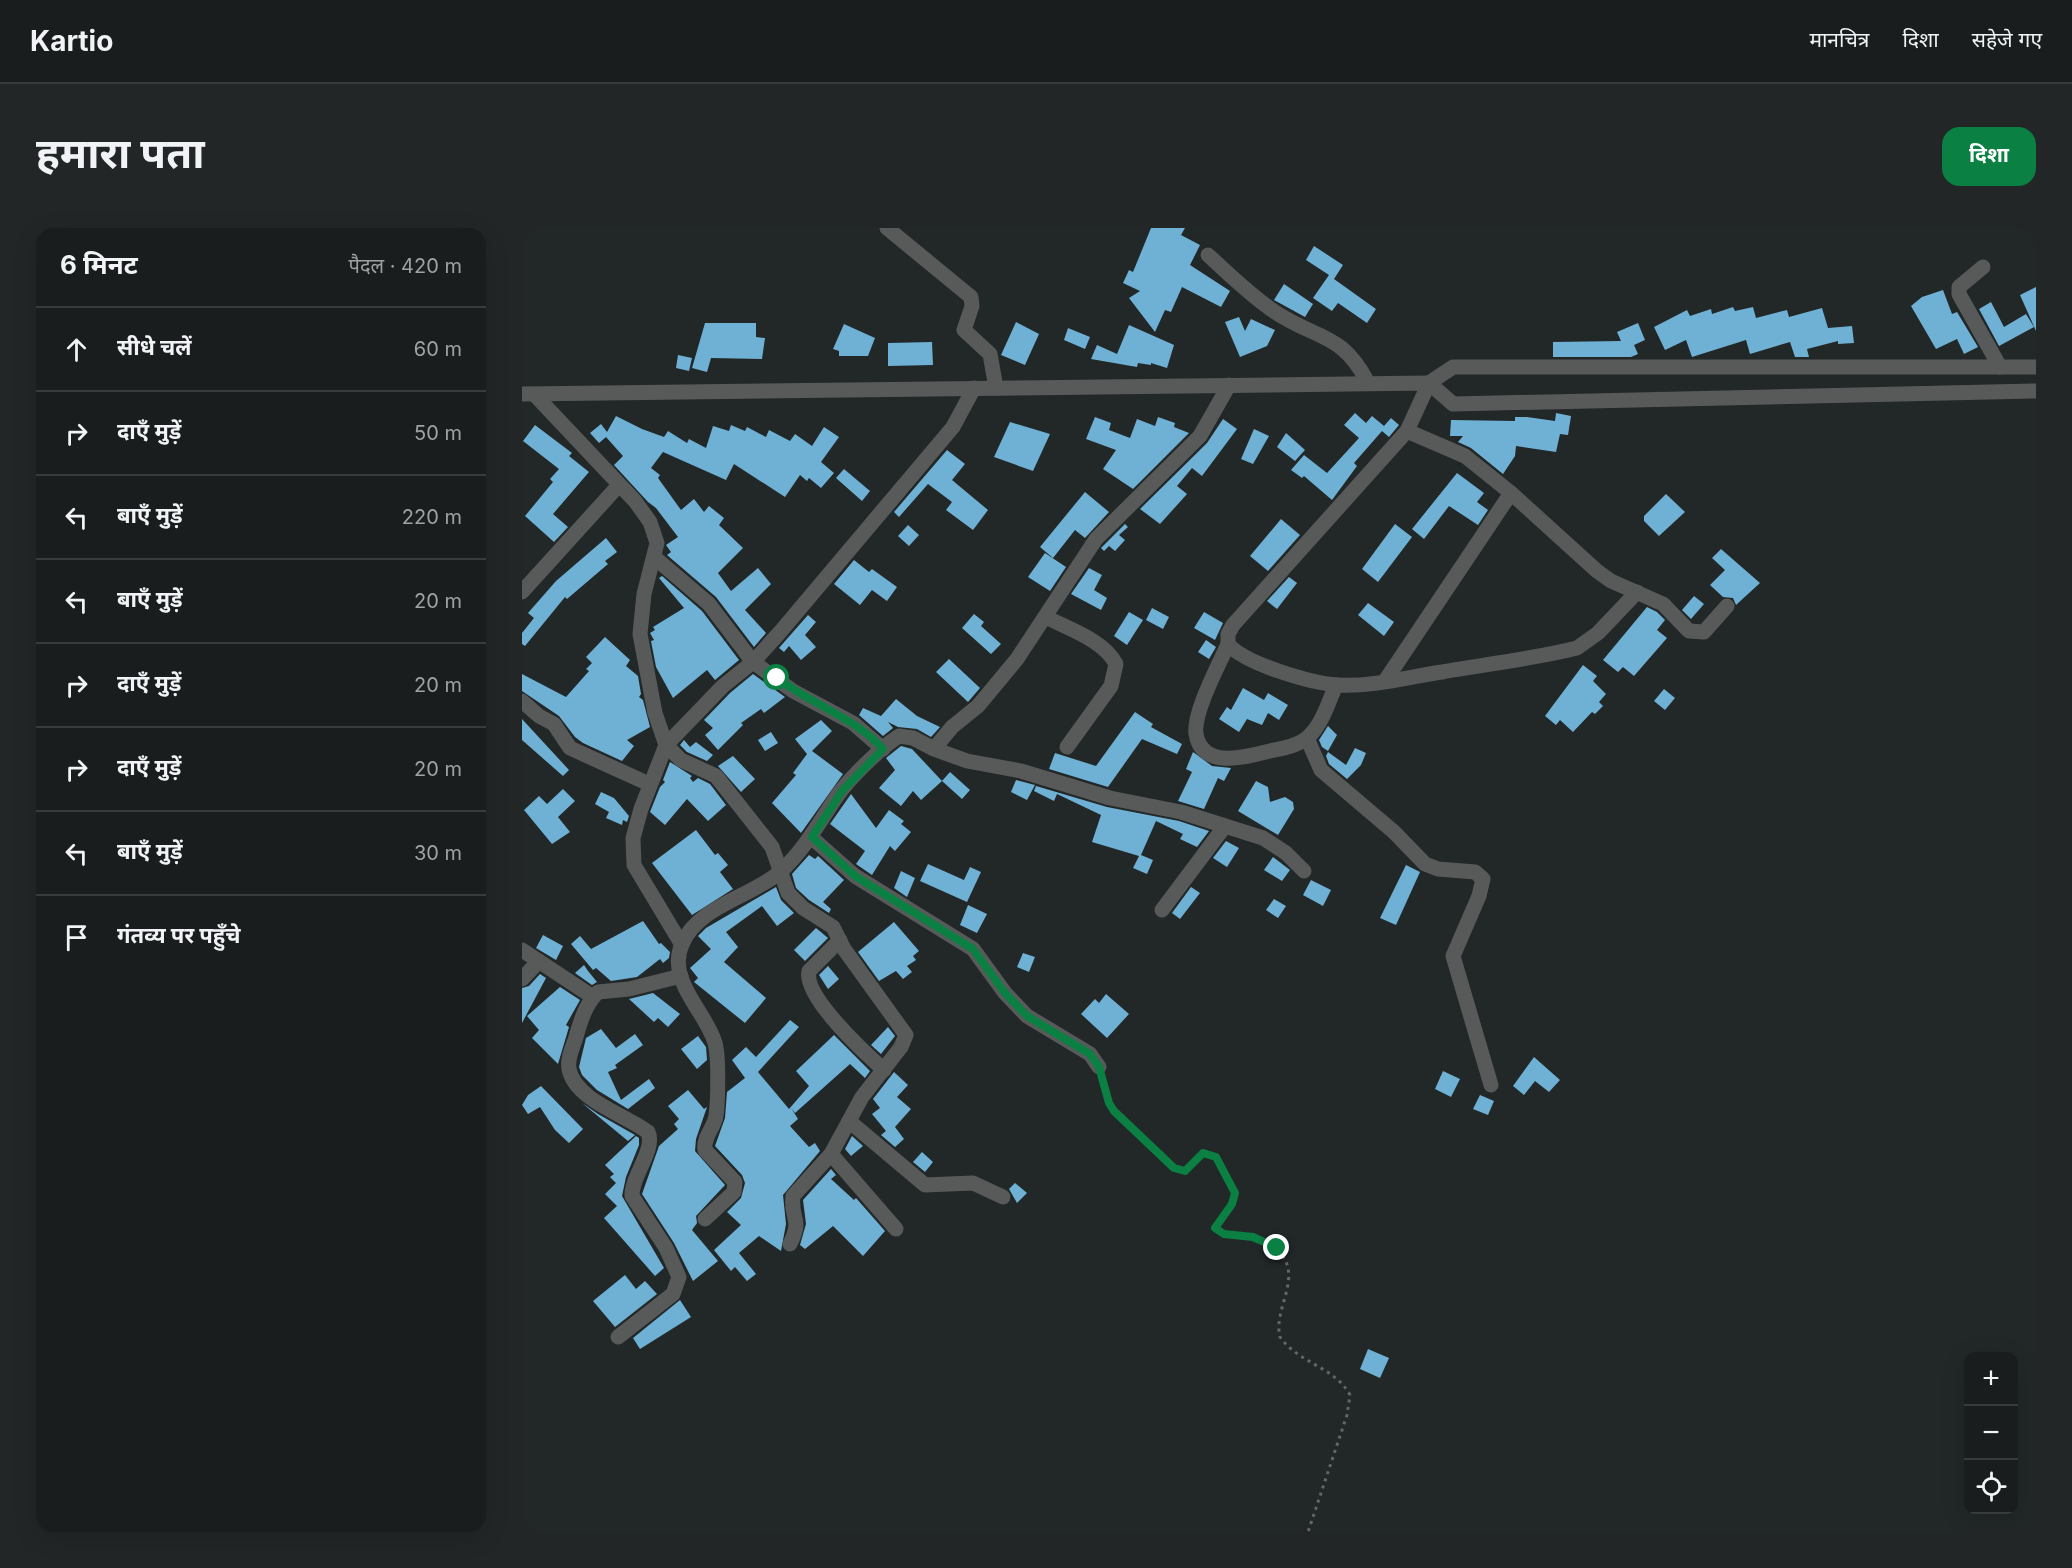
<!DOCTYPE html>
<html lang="hi">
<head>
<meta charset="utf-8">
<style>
  body { margin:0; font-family:Inter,"Noto Sans Devanagari",sans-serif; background:#232627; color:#f1f3f6 }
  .controls { position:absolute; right:18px; bottom:18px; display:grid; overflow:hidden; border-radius:12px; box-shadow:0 6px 24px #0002 }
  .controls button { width:54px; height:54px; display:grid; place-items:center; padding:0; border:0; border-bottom:2px solid #383b3c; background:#1a1d1e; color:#f1f3f6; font:30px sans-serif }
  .stop { position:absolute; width:18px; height:18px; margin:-14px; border:4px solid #0b8043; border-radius:50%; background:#fff }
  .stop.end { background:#0b8043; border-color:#fff; box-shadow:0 2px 6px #0008 }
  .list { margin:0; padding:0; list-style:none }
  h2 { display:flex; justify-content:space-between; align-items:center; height:78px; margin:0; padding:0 24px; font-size:26px }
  h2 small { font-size:20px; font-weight:400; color:#9fa2a4 }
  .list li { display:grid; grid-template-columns:39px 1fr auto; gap:18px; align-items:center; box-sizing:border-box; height:84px; padding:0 24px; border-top:2px solid #383b3c }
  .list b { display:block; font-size:22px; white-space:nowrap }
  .list em { font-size:20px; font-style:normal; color:#9fa2a4 }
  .icon { flex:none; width:33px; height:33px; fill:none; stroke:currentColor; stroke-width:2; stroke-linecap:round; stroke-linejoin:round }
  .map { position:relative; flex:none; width:1514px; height:1304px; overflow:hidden; border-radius:18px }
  header { display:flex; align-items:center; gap:36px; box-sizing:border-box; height:84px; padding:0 30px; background:#1a1d1e; border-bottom:2px solid #383b3c }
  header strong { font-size:28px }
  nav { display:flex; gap:33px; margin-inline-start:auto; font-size:21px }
  .intro { display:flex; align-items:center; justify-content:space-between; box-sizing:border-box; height:144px; padding:0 36px }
  h1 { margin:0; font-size:42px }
  .button { padding:15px 27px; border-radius:18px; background:#0b8043; color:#fff; font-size:21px; font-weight:700 }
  main { display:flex; gap:36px; padding:0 36px }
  aside { flex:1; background:#1a1d1e; border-radius:18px; box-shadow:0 6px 24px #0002 }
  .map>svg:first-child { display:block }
  .building { fill:#6fb1d5 }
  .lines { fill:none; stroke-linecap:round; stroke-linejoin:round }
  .path { stroke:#626767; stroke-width:3; stroke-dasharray:3 4.5; stroke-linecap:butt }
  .minor { stroke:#585a5a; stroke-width:15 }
  .route { stroke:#0b8043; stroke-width:8 }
</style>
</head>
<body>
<header>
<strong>Kartio</strong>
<nav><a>मानचित्र</a><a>दिशा</a><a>सहेजे गए</a></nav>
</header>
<div class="intro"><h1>हमारा पता</h1><a class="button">दिशा</a></div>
<main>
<aside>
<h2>6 मिनट<small>पैदल · 420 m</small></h2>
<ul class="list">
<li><svg class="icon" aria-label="ahead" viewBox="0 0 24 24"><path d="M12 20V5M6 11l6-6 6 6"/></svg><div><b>सीधे चलें</b></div><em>60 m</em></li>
<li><svg class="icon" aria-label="right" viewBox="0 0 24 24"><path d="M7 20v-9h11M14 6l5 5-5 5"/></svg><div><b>दाएँ मुड़ें</b></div><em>50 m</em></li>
<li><svg class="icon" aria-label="left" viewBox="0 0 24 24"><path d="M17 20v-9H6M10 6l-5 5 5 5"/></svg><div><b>बाएँ मुड़ें</b></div><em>220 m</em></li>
<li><svg class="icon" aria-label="left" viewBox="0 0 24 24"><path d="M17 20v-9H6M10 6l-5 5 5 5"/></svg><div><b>बाएँ मुड़ें</b></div><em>20 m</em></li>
<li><svg class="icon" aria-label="right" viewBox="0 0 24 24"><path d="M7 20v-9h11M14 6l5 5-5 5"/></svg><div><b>दाएँ मुड़ें</b></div><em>20 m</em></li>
<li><svg class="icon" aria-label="right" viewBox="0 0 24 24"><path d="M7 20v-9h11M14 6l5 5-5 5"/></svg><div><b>दाएँ मुड़ें</b></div><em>20 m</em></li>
<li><svg class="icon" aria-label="left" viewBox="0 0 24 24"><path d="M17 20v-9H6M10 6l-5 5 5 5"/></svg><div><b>बाएँ मुड़ें</b></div><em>30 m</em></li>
<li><svg class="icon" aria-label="arrive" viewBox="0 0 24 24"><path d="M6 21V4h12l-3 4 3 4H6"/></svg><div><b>गंतव्य पर पहुँचे</b></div></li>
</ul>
</aside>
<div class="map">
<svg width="1514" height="1304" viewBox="0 0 1514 1304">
  <rect width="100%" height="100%" fill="#222728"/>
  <g class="building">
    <polygon points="629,0 663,0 659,7 678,17 668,37 708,63 699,79 660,59 649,84 643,82 633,104 607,70 618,63 601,55 607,42 611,44"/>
    <polygon points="792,18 821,37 812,51 854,81 845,95 816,75 810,83 791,70 807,47 784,32"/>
    <polygon points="762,56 791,76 783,89 752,72"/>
    <polygon points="1514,59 1514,103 1498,67"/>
    <polygon points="1421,62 1430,86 1435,84 1456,119 1442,126 1435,111 1414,121 1389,78 1400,69"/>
    <polygon points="1469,74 1482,99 1504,86 1512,99 1477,118 1457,81"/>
    <polygon points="1211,79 1213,83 1231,79 1234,90 1265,82 1267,89 1300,80 1306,100 1330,98 1332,115 1316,116 1316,113 1285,121 1287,129 1273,129 1268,114 1228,126 1224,112 1170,129 1164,112 1143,122 1132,99 1165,82 1168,88 1189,81 1190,86"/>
    <polygon points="717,89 723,103 729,91 753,102 745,118 718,129 703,94"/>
    <polygon points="494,94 517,106 503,137 479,127"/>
    <polygon points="183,95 234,95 234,109 243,110 240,131 189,130 185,144 170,140"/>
    <polygon points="1116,95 1123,112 1112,117 1116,126 1109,129 1031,129 1031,114 1099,113 1095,104"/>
    <polygon points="322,96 353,110 346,128 317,128 317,123 311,121"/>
    <polygon points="607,97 652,117 645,140 629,135 629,137 616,135 615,139 569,131 575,117 595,126"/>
    <polygon points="546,100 568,109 563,121 542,112"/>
    <polygon points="410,114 411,137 366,138 366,115"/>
    <polygon points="156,127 170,130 167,143 154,140"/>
    <polygon points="833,185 844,195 850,188 862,198 869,190 877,197 867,209 860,203 832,235 835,238 810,272 782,248 780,250 769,242 782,227 805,245 837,210 822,197"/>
    <polygon points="1034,185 1049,188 1046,207 1038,206 1034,224 994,218 993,228 981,246 949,220 936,214 941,208 928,208 929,192 993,193 993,189 1005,189 1033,193"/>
    <polygon points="94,188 120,201 142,209 146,203 165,215 167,211 184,220 191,198 207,203 209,197 223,203 225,199 244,209 247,202 268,213 273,206 290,218 302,199 317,209 299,234 312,245 299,260 287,250 285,253 278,247 263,269 212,236 204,252 141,224 129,240 138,247 136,250 159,282 172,271 182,284 187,278 202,290 197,297 221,320 196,345 209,363 236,340 249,356 223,382 244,405 232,419 194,369 145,327 149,324 144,317 156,309 134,280 126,274 92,237 101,228 84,209 77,215 68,205 79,196 85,204"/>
    <polygon points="573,189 589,195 587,202 608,210 615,191 633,198 636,189 653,195 652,199 667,205 611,261 581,241 594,222 564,211"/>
    <polygon points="701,191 715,201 680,248 670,240 655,258 665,266 638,296 618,281 685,215"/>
    <polygon points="488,194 528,206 511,243 472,229"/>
    <polygon points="13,197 50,225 47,228 67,244 31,286 46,299 32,314 3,288 31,254 28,251 37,241 1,213"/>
    <polygon points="732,201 747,208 731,236 719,231"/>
    <polygon points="764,205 783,222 773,233 755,219"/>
    <polygon points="425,222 443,236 430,252 466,282 451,302 424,282 430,274 406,256 377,289 372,284"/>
    <polygon points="322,241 348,263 340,273 314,250"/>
    <polygon points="935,245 962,265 955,274 966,282 956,297 927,278 902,311 890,301"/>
    <polygon points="563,264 587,284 563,310 553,302 531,330 518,319"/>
    <polygon points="1144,266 1163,284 1137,308 1122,293 1122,288"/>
    <polygon points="759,291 778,307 746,343 728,328"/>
    <polygon points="603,296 606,299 597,307 603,312 593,323 587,318 582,323 579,320"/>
    <polygon points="873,296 890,309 856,354 840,341"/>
    <polygon points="386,297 397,307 387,318 376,308"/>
    <polygon points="84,310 95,324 83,333 86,336 45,371 43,369 3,418 0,416 0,405 12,390 6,385 34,353"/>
    <polygon points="1199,321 1238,355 1214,377 1211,370 1201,369 1188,357 1203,342 1190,330"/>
    <polygon points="523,325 544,339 528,363 506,349"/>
    <polygon points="332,332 347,344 350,341 375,359 365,373 350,362 338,377 312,356"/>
    <polygon points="567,340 580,347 572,362 585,370 579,382 549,366"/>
    <polygon points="140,348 180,383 217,432 193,452 185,442 151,470 134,439 129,413 132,412 128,405 133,402 131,399 162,380 137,350"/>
    <polygon points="767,349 775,355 755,381 745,373"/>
    <polygon points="1172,368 1182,376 1169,391 1160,382"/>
    <polygon points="846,375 872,394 862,408 836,387"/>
    <polygon points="1125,379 1135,384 1143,392 1135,402 1145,410 1112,448 1101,439 1096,444 1081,432"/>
    <polygon points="630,380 647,389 641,401 624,392"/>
    <polygon points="607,384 621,392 605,417 592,408"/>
    <polygon points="682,384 701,395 693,412 672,400"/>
    <polygon points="452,386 462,394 459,398 479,416 469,426 440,400"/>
    <polygon points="286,387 294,394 283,407 294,419 279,432 267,418 262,424 257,420"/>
    <polygon points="83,409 108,432 104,438 116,448 119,466 117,469 121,472 128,499 105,512 112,518 100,533 61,515 53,509 37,488 0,463 0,446 44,469 67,443 64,441 70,435 64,429"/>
    <polygon points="684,412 694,419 687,431 676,424"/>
    <polygon points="427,431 458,460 446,474 414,444"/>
    <polygon points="1061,437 1075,448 1071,453 1084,466 1077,474 1081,478 1073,486 1070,484 1051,504 1038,492 1034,497 1023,488"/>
    <polygon points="231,446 263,469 242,485 239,481 219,495 221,497 196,522 183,507 191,500 182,492 208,465"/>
    <polygon points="721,460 742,472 746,465 766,477 757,492 746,485 740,497 725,491 717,504 697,491 705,479 709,482"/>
    <polygon points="1142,461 1153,470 1143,482 1132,473"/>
    <polygon points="374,471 395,488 418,499 409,509 395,501 376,499 366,494 371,500 361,508 337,487 341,480 359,488"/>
    <polygon points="613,484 631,496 629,499 660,516 655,526 620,511 586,559 527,541 533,525 574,538"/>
    <polygon points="0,491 47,542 41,548 0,512"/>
    <polygon points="299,492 310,503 290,523 321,546 279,605 250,575 274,547 271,545 285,526 273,511"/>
    <polygon points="806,498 815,507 806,523 800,519 797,512"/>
    <polygon points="249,504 256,515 243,523 236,512"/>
    <polygon points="162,512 168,519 174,514 191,527 185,533 165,524 158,517"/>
    <polygon points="379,518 390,521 420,553 399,572 391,563 379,578 357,560 373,542 364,530"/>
    <polygon points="833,520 844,525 839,537 825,551 807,536 804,528 806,524 824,537"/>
    <polygon points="671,524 690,538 709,540 702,553 696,550 682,581 656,573 670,544 664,541"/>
    <polygon points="211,528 233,551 219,564 196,538"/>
    <polygon points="148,534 170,548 168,550 171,554 176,550 188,556 204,577 186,593 165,571 143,597 128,584 138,559 143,554 141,552"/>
    <polygon points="428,544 448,562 440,571 420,553"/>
    <polygon points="494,552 513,557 505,572 489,564"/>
    <polygon points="734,553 746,559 748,574 763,569 771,574 772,581 756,607 716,583"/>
    <polygon points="514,558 585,579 657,593 687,603 675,619 658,611 661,606 634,593 619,627 631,632 625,646 611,640 617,628 570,614 579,587 535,566 532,573 512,563"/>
    <polygon points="41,561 53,573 36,589 48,604 30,616 2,582 17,568 25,576"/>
    <polygon points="79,564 92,570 107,588 105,594 101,592 100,597 84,590 87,584 73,576"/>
    <polygon points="329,566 354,600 367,582 382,593 379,596 389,604 373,623 368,618 350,647 334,636 343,623 308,596"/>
    <polygon points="174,602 193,627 196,625 206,637 198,644 211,661 170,687 130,635"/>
    <polygon points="704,613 717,620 705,639 691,630"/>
    <polygon points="287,627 293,631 296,628 322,652 301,674 309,681 307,685 287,672 274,660 270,646"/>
    <polygon points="751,629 768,642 760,653 742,642"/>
    <polygon points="406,636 442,652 448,639 459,644 445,674 398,653"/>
    <polygon points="884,637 898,644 874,697 858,690"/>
    <polygon points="379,643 393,650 385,669 372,660"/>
    <polygon points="789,652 809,662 801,678 781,667"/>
    <polygon points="254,659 259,672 272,685 255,698 240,678 204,704 216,719 202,734 244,770 223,795 172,754 176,750 168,740 189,721 176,708 184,700"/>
    <polygon points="669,659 678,665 658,691 650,685"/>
    <polygon points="752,671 764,678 756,690 744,682"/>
    <polygon points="446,677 465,686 455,705 438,697"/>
    <polygon points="121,693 137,716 139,715 148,724 147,730 141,735 138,731 115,749 89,753 74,740 71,742 49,716 58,708 69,721"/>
    <polygon points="372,694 397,723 391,728 394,732 385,738 390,744 381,751 374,743 357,753 336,724"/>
    <polygon points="294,700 306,710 283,733 272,722"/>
    <polygon points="21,707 41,718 34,732 14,720"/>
    <polygon points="501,725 513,729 507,744 495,739"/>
    <polygon points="62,737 66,743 75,754 70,757 53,745"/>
    <polygon points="306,738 317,751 306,761 297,747"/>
    <polygon points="18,746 24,750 0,795 0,760 7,758"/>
    <polygon points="38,759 58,772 44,797 47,799 36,836 10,810 17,802 5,788"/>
    <polygon points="131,765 158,786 146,799 136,790 132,794 107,771"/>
    <polygon points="584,766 607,786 585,810 559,786 573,771 577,775"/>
    <polygon points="268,792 277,799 236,844 267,881 287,858 274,843 312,807 348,843 343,850 328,836 273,885 269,880 276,891 268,898 287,919 293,915 298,923 261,967 264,996 259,1023 237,1008 217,1025 234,1046 225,1053 213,1039 209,1043 192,1022 219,997 205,984 219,970 223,955 220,947 193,918 203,890 205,864 223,850 210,832 224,819 234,829"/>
    <polygon points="366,799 373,808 359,826 349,817"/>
    <polygon points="79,801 94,820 113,806 121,817 93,837 95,840 86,844 99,872 127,851 133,860 106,881 75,862 60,847 57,839 64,810"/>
    <polygon points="176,808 184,819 185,832 175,841 159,821"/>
    <polygon points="1012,829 1038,852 1027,864 1013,853 1002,867 991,858"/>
    <polygon points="921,843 938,851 929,869 913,861"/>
    <polygon points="372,844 386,857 375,869 389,881 373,899 382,911 373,919 359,907 364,903 350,886 358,880 351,871"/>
    <polygon points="19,858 61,901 47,915 33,902 18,879 6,886 0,877 6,867"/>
    <polygon points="166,862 182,881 185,879 174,911 173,923 203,957 174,988 175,995 170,1002 196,1033 171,1053 152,1015 120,966 137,918 156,901 152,896 157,891 146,878"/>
    <polygon points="958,867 972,873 966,887 951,881"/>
    <polygon points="60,875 76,886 113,907 106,913"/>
    <polygon points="114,908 117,910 117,917 104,949 100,968 142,1040 133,1048 82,990 95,978 83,966 94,955 88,949 92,946 83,937"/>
    <polygon points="330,908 341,918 329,928 323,921"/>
    <polygon points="400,924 411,934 403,944 391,934"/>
    <polygon points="309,941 314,947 309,951 332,972 334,970 363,1003 341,1028 311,998 283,1021 278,1017 284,996 281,972"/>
    <polygon points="493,955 505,965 495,975 487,961"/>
    <polygon points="103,1047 114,1061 123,1053 135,1066 93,1099 71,1073"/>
    <polygon points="158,1072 169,1089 118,1121 111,1110"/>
    <polygon points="846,1121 867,1130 858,1150 838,1141"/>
  </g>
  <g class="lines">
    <path class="path" d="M581 853 587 875 592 883 652 940 663 943 681 925 694 929 713 965 710 976 693 1000C704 1015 741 1001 760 1027 779 1052 751 1082 758 1109 776 1135 813 1139 828 1167L825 1187 786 1304"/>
    <g class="minor">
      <polyline points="365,0 449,69 450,78 442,102 468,126 474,160"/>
      <path d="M686 27C708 47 729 68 753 84 795 112 820 104 846 155"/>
      <polyline points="1461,39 1437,59 1437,66 1478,139"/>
      <polyline points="0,166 907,155 931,176 1514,163"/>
      <path d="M13 167 113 273 128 294 135 315 122 366 118 406 133 485 144 517 159 532 194 548 250 619 266 665 281 680 311 699 322 721 384 807 379 819 340 869 309 926 271 968C268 991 281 990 268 1016"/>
      <polyline points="885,203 943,228 989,265 1075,343 1089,353 1141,376 1167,403 1182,404 1205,378"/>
      <polyline points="132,329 187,376 231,434 271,463 331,495 361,521"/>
      <polyline points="0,364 97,257"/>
      <path d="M1115 364 1076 405 1055 420C1011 431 965 436 920 444 886 449 850 459 816 457 789 455 723 436 706 416V406L711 397 885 203 907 155 931 139H1514"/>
      <path d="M524 389C546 401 582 412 594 436L589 458 545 519"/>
      <path d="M706 416C697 437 671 484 674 506 680 542 725 529 748 523 761 520 776 518 786 509 800 497 807 473 814 457"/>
      <polyline points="863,453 989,265"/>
      <polyline points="0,473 17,488 32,496 48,520 127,556"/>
      <polyline points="785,510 799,542 872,604 903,636 916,641 953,644 961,651 957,668 931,728 969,857"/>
      <polyline points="412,521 430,499 456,478 495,431 574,311 678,208 707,157"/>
      <polyline points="289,609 333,648 451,721 483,765 505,788 568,826 577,839"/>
      <polyline points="640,682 703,598"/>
      <path d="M318 712 287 743C281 768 343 825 362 842"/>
      <polyline points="160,717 112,637 111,610 119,581 144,517 201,458 231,434 259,403 431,199 452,160"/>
      <polyline points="0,722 71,769"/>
      <polyline points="0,751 17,733"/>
      <polyline points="327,893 403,957 451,955 481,969"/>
      <polyline points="309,926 374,1001"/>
      <path d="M183 991 212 964 213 954 183 922C181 909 192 900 194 888 196 874 197 828 193 815 184 783 144 753 160 716 176 678 229 669 258 644 282 622 297 595 315 568 328 550 358 520 377 508L391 510 412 521 445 533 499 543 588 570 659 584 741 610 764 625 782 643"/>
      <path d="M96 1109 151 1066 157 1049 144 1020 110 968C109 949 134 921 126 904 104 887 53 872 47 841 45 830 51 819 54 809 59 792 63 777 76 764L107 761 159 748"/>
    </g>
  </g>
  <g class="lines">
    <path class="route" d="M255 450C289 476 332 489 361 521L320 563 290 609 333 648 451 721 483 765 505 788 568 826 577 839 587 875 592 883 652 940 663 943 681 925 694 929 713 965 710 976 693 1000 702 1006 731 1009 755 1020"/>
  </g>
</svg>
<div class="controls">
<button>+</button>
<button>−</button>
<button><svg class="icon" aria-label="locate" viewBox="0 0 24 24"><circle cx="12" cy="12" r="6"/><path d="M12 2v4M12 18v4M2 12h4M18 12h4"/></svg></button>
</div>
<div class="stop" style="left:255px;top:450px"></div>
<div class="stop end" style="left:755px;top:1020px"></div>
</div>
</main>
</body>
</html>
